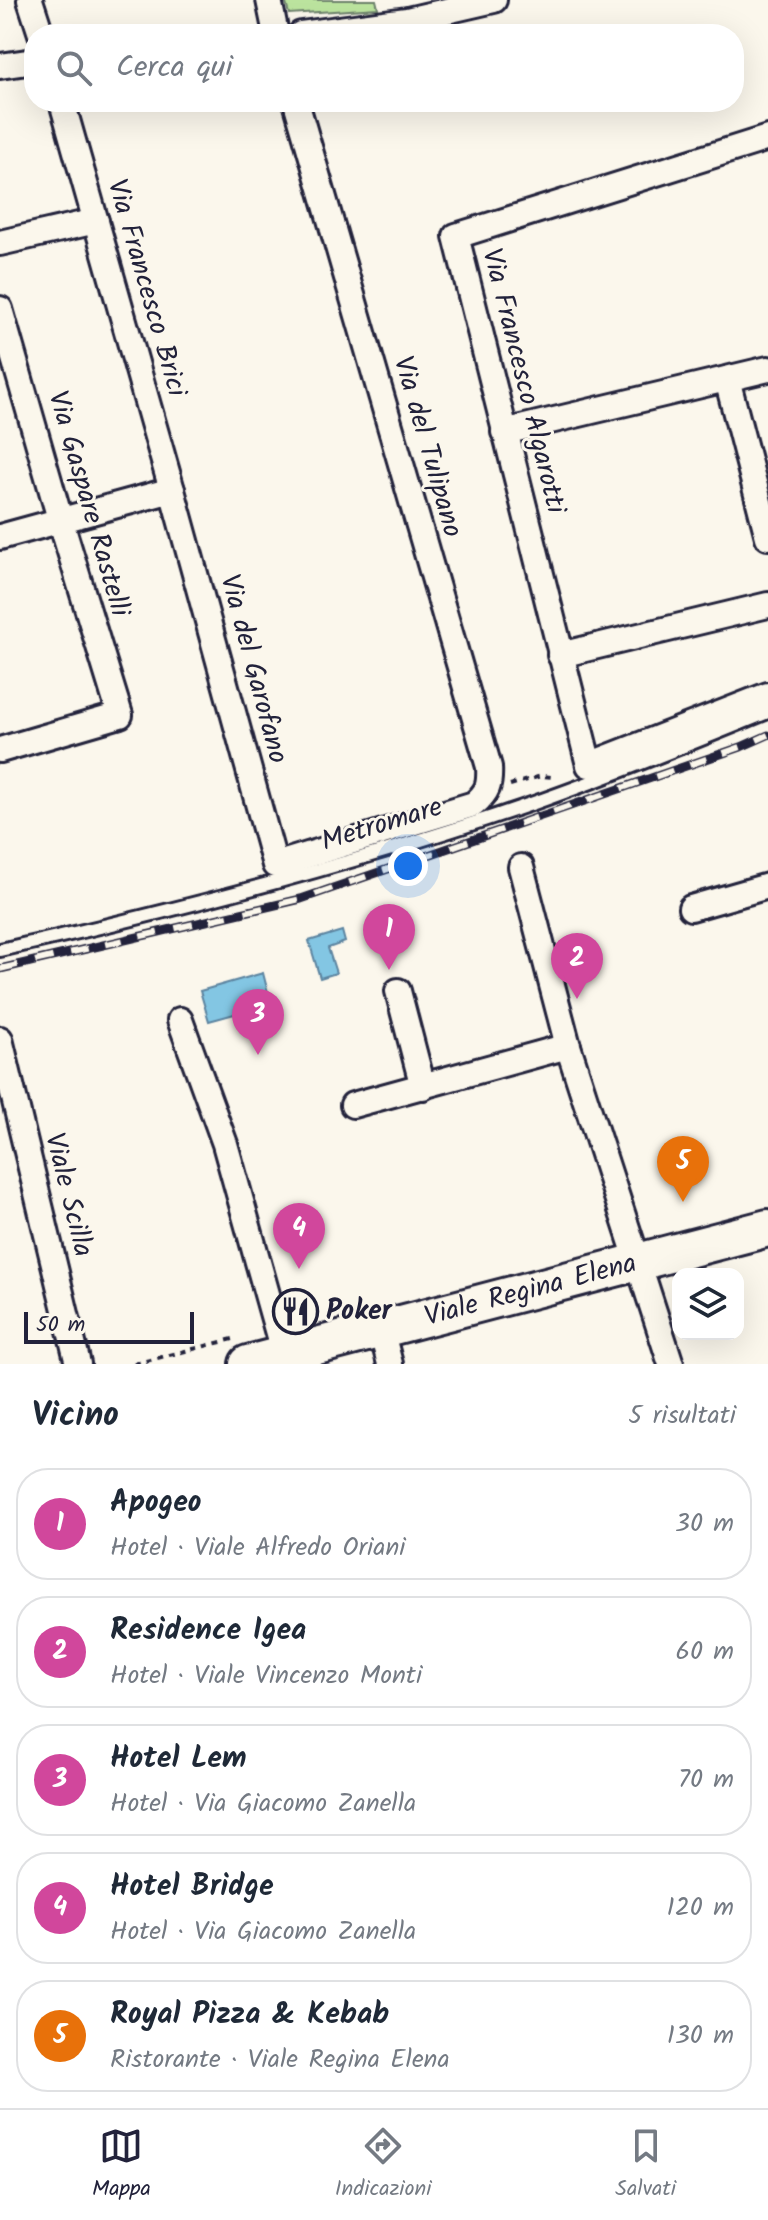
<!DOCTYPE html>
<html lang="it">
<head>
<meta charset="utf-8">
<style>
  body { margin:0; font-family:Kalam,sans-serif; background:#f6f6f7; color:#1f2937 }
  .controls { position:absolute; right:24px; bottom:24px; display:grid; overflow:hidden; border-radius:16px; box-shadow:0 8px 32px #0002 }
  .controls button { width:72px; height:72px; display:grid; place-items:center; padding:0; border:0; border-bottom:2px solid #e0e1e3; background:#fff; color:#1f2937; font:40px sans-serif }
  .scale { position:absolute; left:24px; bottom:20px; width:170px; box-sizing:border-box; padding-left:8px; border:4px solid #22223b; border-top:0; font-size:22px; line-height:28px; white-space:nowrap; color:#22223b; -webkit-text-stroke:6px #fbf7ec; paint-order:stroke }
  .you { position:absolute; left:408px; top:866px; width:28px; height:28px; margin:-20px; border:6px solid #fff; border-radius:50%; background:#1a73e8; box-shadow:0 0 0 12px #1a73e833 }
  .badge { display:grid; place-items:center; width:52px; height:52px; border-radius:50%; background:#22223b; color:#fff; font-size:26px; font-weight:700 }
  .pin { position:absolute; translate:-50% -66px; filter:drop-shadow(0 2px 4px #0008) }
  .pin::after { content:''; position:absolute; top:42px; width:28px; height:24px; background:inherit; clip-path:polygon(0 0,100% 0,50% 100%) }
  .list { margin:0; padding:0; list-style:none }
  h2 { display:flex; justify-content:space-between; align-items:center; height:104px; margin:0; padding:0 32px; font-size:34px }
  h2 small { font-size:26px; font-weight:400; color:#747a83 }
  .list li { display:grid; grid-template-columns:52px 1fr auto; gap:24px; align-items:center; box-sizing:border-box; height:112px; margin:0 16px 16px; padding:0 16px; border:2px solid #e0e1e3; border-radius:32px }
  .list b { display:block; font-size:30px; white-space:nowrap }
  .list p { margin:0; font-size:26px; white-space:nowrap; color:#747a83 }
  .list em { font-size:26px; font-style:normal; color:#747a83 }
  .icon { flex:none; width:44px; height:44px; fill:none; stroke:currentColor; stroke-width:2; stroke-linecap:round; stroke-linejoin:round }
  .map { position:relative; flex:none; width:768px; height:1364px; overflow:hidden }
  .search { position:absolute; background:#fff; box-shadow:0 8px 32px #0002; left:24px; right:24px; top:24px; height:88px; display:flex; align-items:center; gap:20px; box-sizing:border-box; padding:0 28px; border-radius:32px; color:#747a83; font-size:30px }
  .sheet { height:744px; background:#fff }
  nav { display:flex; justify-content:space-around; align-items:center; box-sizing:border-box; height:112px; border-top:2px solid #e0e1e3; background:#fff; font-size:22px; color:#747a83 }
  nav a { display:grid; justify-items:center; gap:4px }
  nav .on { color:#22223b }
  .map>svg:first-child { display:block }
  .green { fill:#bbe39e; stroke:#6e826c; stroke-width:2 }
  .water { fill:#83c6e3; stroke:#5c84a0; stroke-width:2 }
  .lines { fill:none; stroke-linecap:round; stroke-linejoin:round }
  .lane-casing { stroke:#22223b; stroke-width:18 }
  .street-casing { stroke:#22223b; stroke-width:30 }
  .secondary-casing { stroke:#22223b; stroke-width:42 }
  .path { stroke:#22223b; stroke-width:4; stroke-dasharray:6 6; stroke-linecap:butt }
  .lane { stroke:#fbf7ec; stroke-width:12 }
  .street { stroke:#fbf7ec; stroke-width:24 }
  .secondary { stroke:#fbf7ec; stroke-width:36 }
  .rail-casing { stroke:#22223b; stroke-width:9 }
  .rail { stroke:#fbf7ec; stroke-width:6; stroke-dasharray:18; stroke-linecap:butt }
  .labels { text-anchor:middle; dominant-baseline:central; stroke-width:6; stroke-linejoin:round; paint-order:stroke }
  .street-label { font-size:28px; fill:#22223b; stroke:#fbf7ec }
  .poi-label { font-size:28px; font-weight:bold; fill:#22223b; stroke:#fbf7ec; text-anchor:start }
</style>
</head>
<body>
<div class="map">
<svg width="768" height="1364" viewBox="0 0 768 1364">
  <rect width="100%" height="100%" fill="#fbf7ec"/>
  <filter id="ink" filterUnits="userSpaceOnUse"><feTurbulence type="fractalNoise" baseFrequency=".0125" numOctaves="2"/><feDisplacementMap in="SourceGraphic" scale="16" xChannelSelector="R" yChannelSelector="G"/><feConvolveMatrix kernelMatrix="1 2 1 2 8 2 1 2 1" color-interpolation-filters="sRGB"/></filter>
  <g filter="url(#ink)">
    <polygon class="green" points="285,0 376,0 378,8 289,14"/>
    <g class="water">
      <polygon points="342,931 345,942 328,948 336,973 320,978 309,941"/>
      <polygon points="263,973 271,1004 209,1021 200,991"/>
    </g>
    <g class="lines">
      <defs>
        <path id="lane" d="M0 950C179 910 357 864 531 804 611 776 690 744 768 712"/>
        <g id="street">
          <polyline points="30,0 41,34"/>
          <polyline points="269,0 276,34"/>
          <polyline points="301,34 407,20 494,0"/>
          <polyline points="0,66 34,61"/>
          <path d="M62 102 172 490 275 865 474 804C488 792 490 785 489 767L296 102"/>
          <polyline points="768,138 456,236 589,765 768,695"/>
          <polyline points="0,243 96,221"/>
          <polyline points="0,309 60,519 120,715 0,750"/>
          <polyline points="727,379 768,537"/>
          <polyline points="504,432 768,369"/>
          <polyline points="0,537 172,490"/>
          <polyline points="560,655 768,605"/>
          <polyline points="521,867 568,1046 671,1364"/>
          <polyline points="691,908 768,886"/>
          <polyline points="398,991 423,1087"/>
          <polyline points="180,1020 225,1144 284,1355"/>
          <polyline points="0,1039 78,1364"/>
          <polyline points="353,1105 568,1046"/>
          <polyline points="381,1329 390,1364"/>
        </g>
        <g id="secondary">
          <path id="s1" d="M248 1364 768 1228"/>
        </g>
      </defs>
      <use href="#lane" class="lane-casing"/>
      <use href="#street" class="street-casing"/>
      <use href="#secondary" class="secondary-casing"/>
      <g class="path">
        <polyline points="510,785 541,776 552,777"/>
        <polyline points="134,1364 233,1339"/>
      </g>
      <use href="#lane" class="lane"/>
      <use href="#street" class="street"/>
      <use href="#secondary" class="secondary"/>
      <defs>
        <polyline id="rail" points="0,969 301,899 741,747 768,735"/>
      </defs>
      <use href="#rail" class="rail-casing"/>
      <use href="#rail" class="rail"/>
    </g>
  </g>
  <defs>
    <symbol id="restaurant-ring" viewBox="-11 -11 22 22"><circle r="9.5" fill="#fbf7ec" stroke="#22223b" stroke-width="1.5"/><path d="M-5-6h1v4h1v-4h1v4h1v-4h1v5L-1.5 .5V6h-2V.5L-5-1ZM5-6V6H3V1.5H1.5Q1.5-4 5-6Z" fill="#22223b"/></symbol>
  </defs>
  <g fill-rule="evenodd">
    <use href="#restaurant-ring" x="270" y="1286" width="51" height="51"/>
  </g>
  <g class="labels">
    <g class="street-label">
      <text transform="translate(146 288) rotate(74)">Via Francesco Brici</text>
      <text transform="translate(523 381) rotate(76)">Via Francesco Algarotti</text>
      <text transform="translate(427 447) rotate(74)">Via del Tulipano</text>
      <text transform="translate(88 504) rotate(74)">Via Gaspare Rastelli</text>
      <text transform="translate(253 669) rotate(75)">Via del Garofano</text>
      <text transform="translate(382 825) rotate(-17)">Metromare</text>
      <text transform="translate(68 1195) rotate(76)">Viale Scilla</text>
      <text stroke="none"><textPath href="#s1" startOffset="292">Viale Regina Elena</textPath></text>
    </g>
    <g class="poi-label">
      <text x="326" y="1311">Poker</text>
    </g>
  </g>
</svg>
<div class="controls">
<button><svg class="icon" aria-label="layers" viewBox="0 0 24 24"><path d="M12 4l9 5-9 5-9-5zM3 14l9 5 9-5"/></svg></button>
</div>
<div class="scale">50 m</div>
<div class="you"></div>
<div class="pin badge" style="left:389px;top:970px;background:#d1479c">1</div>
<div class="pin badge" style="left:577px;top:999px;background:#d1479c">2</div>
<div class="pin badge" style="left:258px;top:1055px;background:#d1479c">3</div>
<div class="pin badge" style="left:299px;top:1269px;background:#d1479c">4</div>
<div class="pin badge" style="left:683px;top:1202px;background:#e8710a">5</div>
<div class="search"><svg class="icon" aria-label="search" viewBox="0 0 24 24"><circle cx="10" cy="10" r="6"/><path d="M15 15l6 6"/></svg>Cerca qui</div>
</div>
<section class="sheet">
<h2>Vicino<small>5 risultati</small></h2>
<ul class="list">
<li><span class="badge" style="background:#d1479c">1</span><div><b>Apogeo</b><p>Hotel · Viale Alfredo Oriani</p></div><em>30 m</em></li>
<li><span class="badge" style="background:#d1479c">2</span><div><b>Residence Igea</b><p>Hotel · Viale Vincenzo Monti</p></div><em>60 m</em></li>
<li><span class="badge" style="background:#d1479c">3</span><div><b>Hotel Lem</b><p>Hotel · Via Giacomo Zanella</p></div><em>70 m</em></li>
<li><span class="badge" style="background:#d1479c">4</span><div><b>Hotel Bridge</b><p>Hotel · Via Giacomo Zanella</p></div><em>120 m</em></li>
<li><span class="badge" style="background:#e8710a">5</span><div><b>Royal Pizza &amp; Kebab</b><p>Ristorante · Viale Regina Elena</p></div><em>130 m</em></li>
</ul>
</section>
<nav>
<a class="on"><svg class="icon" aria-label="map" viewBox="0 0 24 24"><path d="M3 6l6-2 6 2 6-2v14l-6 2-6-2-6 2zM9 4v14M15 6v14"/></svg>Mappa</a>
<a><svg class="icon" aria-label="directions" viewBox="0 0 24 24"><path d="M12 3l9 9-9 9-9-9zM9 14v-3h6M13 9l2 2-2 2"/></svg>Indicazioni</a>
<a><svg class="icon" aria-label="saved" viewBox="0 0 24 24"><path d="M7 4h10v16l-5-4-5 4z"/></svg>Salvati</a>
</nav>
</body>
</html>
